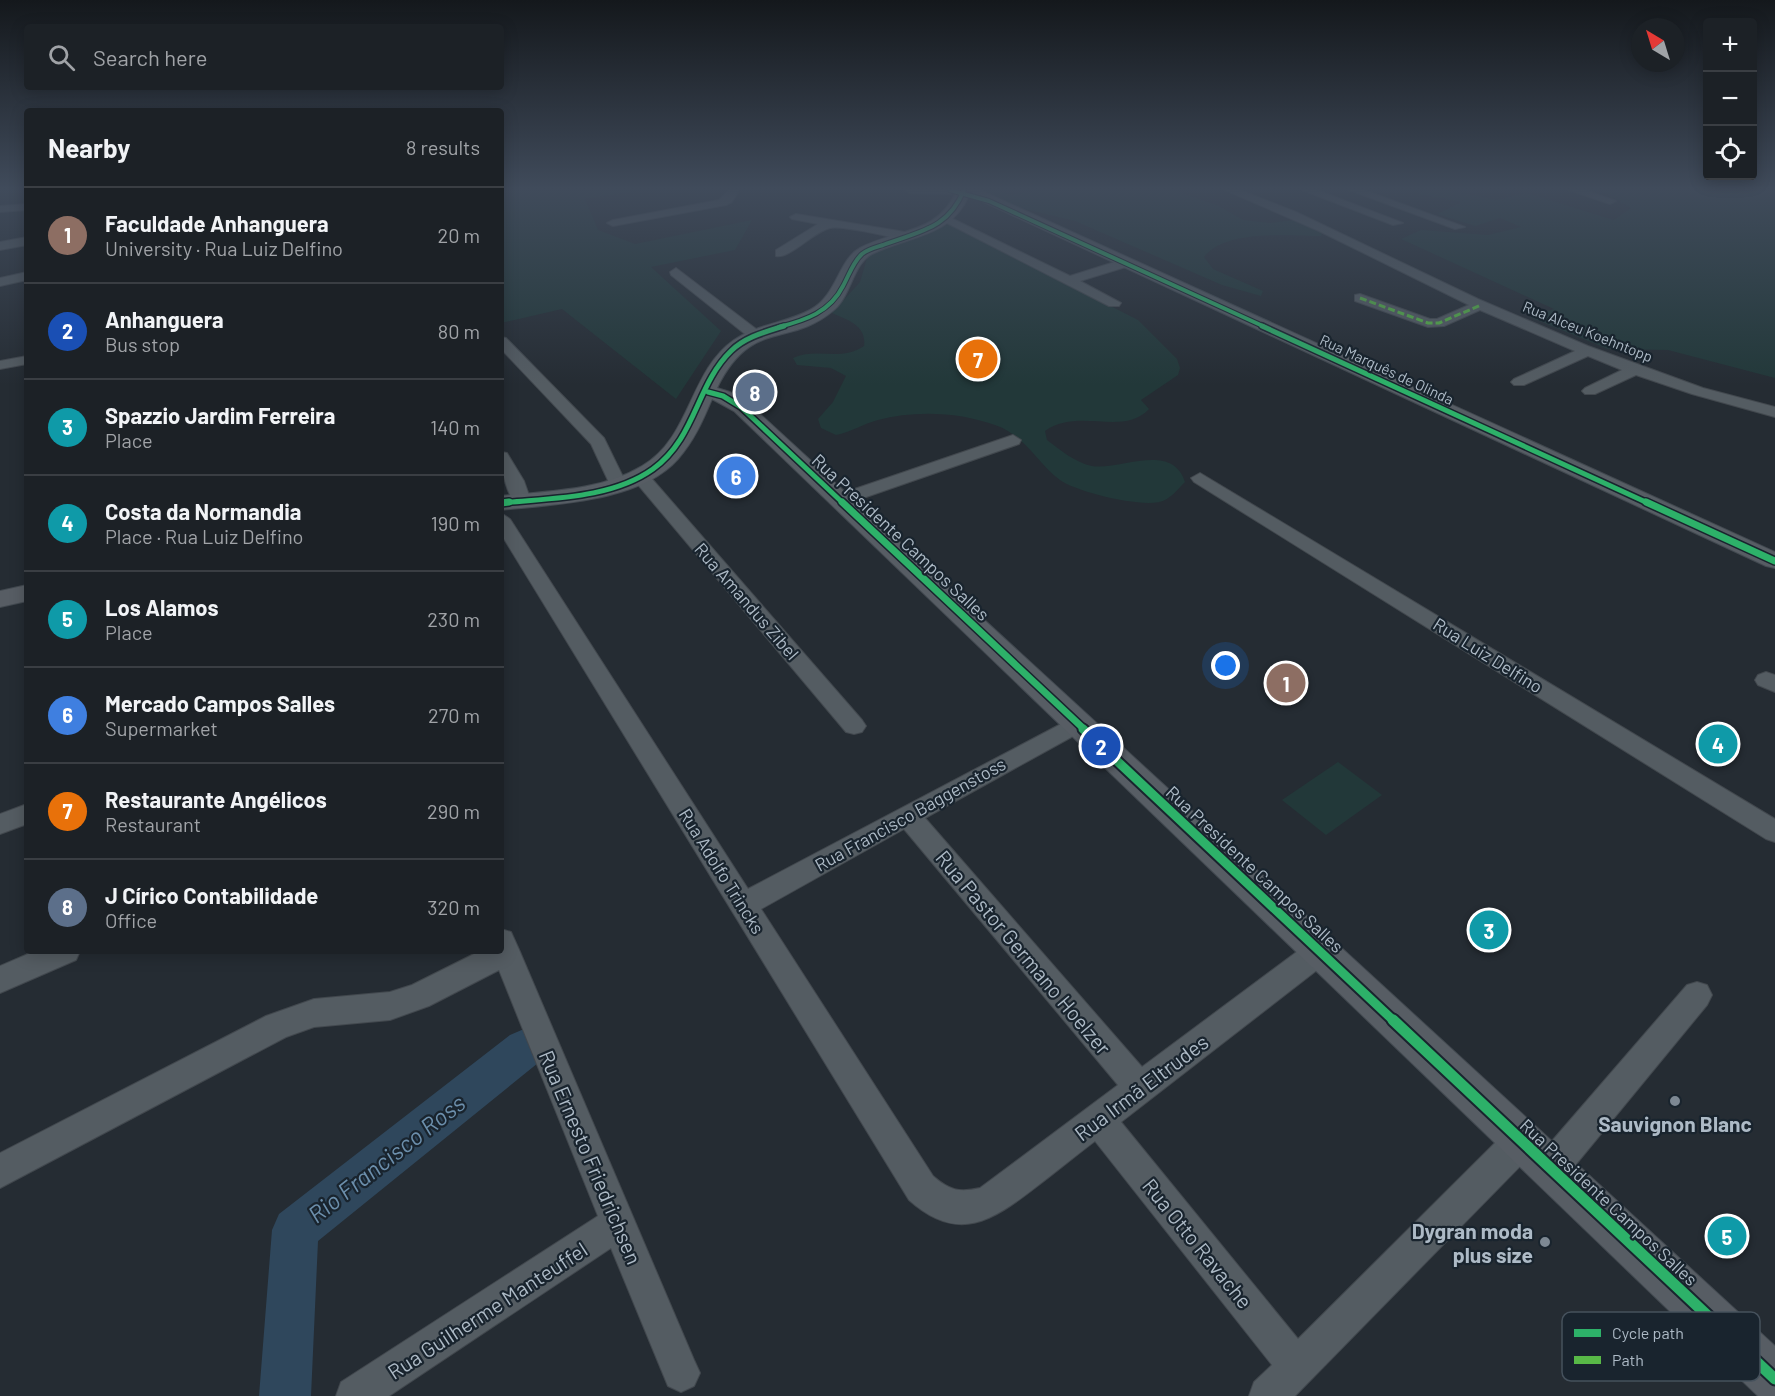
<!DOCTYPE html>
<html lang="en">
<head>
<meta charset="utf-8">
<style>
  body { margin:0; font-family:Barlow,sans-serif; background:#292e32; color:#f1f3f6 }
  .controls { position:absolute; right:18px; top:18px; display:grid; overflow:hidden; border-radius:6px; box-shadow:0 3px 15px #0003 }
  .controls button { width:54px; height:54px; display:grid; place-items:center; padding:0; border:0; border-bottom:2px solid #3a3e43; background:#1c2126; color:#f1f3f6; font:30px sans-serif }
  .compass { position:absolute; left:1631px; top:18px; width:54px; height:54px; border-radius:50%; background:#1c2126; box-shadow:0 3px 15px #0003; rotate:322deg }
  .you { position:absolute; left:1226px; top:666px; width:21px; height:21px; margin:-15px; border:4px solid #fff; border-radius:50%; background:#1a73e8; box-shadow:0 0 0 9px #1a73e833 }
  .badge { display:grid; place-items:center; width:39px; height:39px; border-radius:50%; background:#7d8893; color:#fff; font-size:20px; font-weight:700 }
  .pin { position:absolute; translate:-50% -50%; border:3px solid #fff; box-shadow:0 2px 6px #0006 }
  .list { margin:0; padding:0; list-style:none }
  h2 { display:flex; justify-content:space-between; align-items:center; height:78px; margin:0; padding:0 24px; font-size:26px }
  h2 small { font-size:20px; font-weight:400; color:#a0a3a7 }
  .list li { display:grid; grid-template-columns:39px 1fr auto; gap:18px; align-items:center; box-sizing:border-box; height:96px; padding:0 24px; border-top:2px solid #3a3e43 }
  .list b { display:block; font-size:22px; white-space:nowrap }
  .list p { margin:0; font-size:20px; white-space:nowrap; color:#a0a3a7 }
  .list em { font-size:20px; font-style:normal; color:#a0a3a7 }
  .icon { flex:none; width:33px; height:33px; fill:none; stroke:currentColor; stroke-width:2; stroke-linecap:round; stroke-linejoin:round }
  .map { position:relative; flex:none; width:1775px; height:1396px; overflow:hidden }
  .search { position:absolute; background:#1c2126; box-shadow:0 3px 15px #0003; left:24px; top:24px; width:480px; height:66px; display:flex; align-items:center; gap:15px; box-sizing:border-box; padding:0 21px; border-radius:6px; color:#a0a3a7; font-size:22px }
  .panel { position:absolute; background:#1c2126; box-shadow:0 3px 15px #0003; left:24px; top:108px; width:480px; height:846px; border-radius:6px }
  .map>svg:first-child { display:block }
  .green { fill:#223839 }
  .lines { fill:none; stroke-linecap:round; stroke-linejoin:round }
  .river { fill:#2f475c; fill-rule:evenodd }
  .minor-casing { stroke:#42484e; stroke-width:2 }
  .major-casing { stroke:#424950; stroke-width:2 }
  .minor { fill:#545c62; fill-rule:evenodd }
  .major { fill:#575d64; fill-rule:evenodd }
  .quiet { stroke:#58b947; stroke-width:3; stroke-dasharray:7 3; stroke-linecap:butt }
  .cycleway-far4-casing { stroke:#19242e; stroke-width:6 }
  .cycleway-far3-casing { stroke:#19242e; stroke-width:8 }
  .cycleway-far2-casing { stroke:#19242e; stroke-width:10 }
  .cycleway-far1-casing { stroke:#19242e; stroke-width:13 }
  .cycleway-casing { stroke:#19242e; stroke-width:15 }
  .cycleway-far4 { stroke:#2db169; stroke-width:4 }
  .cycleway-far3 { stroke:#2db169; stroke-width:5 }
  .cycleway-far2 { stroke:#2db169; stroke-width:7 }
  .cycleway-far1 { stroke:#2db169; stroke-width:9 }
  .cycleway { stroke:#2db169; stroke-width:11 }
  .poi-dot { fill:#7d8893; stroke:#19242e; stroke-width:2 }
  .labels { text-anchor:middle; dominant-baseline:central; stroke-width:4.5; stroke-linejoin:round; paint-order:stroke }
  .far-street-label { font-size:15px; fill:#adbac6; stroke:#19242e }
  .street-label { font-size:18px; fill:#adbac6; stroke:#19242e }
  .near-street-label { font-size:21px; fill:#adbac6; stroke:#19242e }
  .near-poi-label { font-size:21px; font-weight:bold; fill:#adbac6; stroke:#19242e }
  .near-water-label { font-size:24px; font-style:italic; fill:#6c8fac; stroke:#19242e }
  .key { fill:#19242e; stroke:#45515c; stroke-width:1.5 }
  .key-label { font-size:16px; fill:#adbac6 }
</style>
</head>
<body>
<div class="map">
<svg width="1775" height="1396" viewBox="0 0 1775 1396">
  <rect width="100%" height="100%" fill="#252c33"/>
  <g class="green">
    <polygon points="501,190 641,190 585,199 598,230 635,244 752,220 735,250 651,267 721,331 676,399 562,309 501,323"/>
    <path d="M982 190H997L1010 195 1041 190H1173L1219 206 1243 220 1270 223 1294 220 1316 228 1322 234 1321 236C1289 236 1226 229 1204 257L1213 269 1263 291 1261 296 1222 285 1075 221 1016 207Z"/>
    <polygon points="1426,190 1446,190 1497,200 1527,193 1614,220 1631,208 1600,190 1775,190 1775,378 1668,350 1608,349 1530,317 1554,309 1401,239 1421,230 1488,235 1521,227 1500,218 1475,226 1437,214 1462,202 1418,194"/>
    <path d="M949 224 1138 320 1177 359 1180 368 1178 375 1141 400 1149 409C1123 437 1079 407 1045 431L1047 440C1060 450 1076 463 1092 466 1119 471 1172 441 1185 482 1179 488 1173 496 1165 500 1148 510 1076 492 1060 480 1036 462 1025 435 995 425 959 412 915 410 878 420 863 424 851 432 836 435L821 428 818 419 833 402 846 376 831 368 797 365 793 358C817 347 841 362 864 346 867 326 848 320 832 313L860 282 867 258 872 253Z"/>
    <polygon points="1338,762 1382,795 1326,835 1282,800"/>
  </g>
  <g class="lines">
    <polygon class="river" points="524,1029 538,1035 544,1049 538,1063 318,1241 311,1396 259,1396 272,1230 279,1214 510,1035"/>
    <defs>
      <g id="minor">
        <polygon points="729,190 739,190 732,202 726,205 613,226 607,223 613,220 719,200"/>
        <polygon points="905,190 956,190 956,191 951,194 910,193"/>
        <polygon points="1225,190 1240,190 1296,212 1478,299 1588,346 1703,388 1775,407 1775,417 1692,394 1636,375 1595,394 1585,394 1582,391 1585,388 1622,370 1588,356 1524,385 1514,385 1511,382 1514,379 1575,351 1480,310 1444,326 1428,327 1355,301 1355,295 1360,294 1430,319 1437,319 1469,305 1319,231"/>
        <polygon points="1302,190 1317,190 1403,223 1393,225"/>
        <polygon points="1349,190 1364,190 1465,227 1455,229"/>
        <polygon points="1569,190 1585,190 1616,201 1610,204"/>
        <polygon points="27,204 27,210 0,212 0,206"/>
        <path d="M796 214 905 232 911 236 905 240C890 237 841 225 830 228 813 232 790 259 776 256V250L818 224 792 219 790 217Z"/>
        <polygon points="947,216 1070,276 1121,260 1129,260 1129,266 1080,281 1121,303 1119,306 1109,306 943,221 941,219"/>
        <polygon points="27,237 27,245 0,250 0,242"/>
        <polygon points="676,268 760,332 760,338 750,338 671,275 670,272"/>
        <polygon points="27,272 27,280 0,286 0,278"/>
        <polygon points="501,337 506,338 604,438 627,485 624,489 612,489 591,444 501,349"/>
        <polygon points="27,356 27,364 0,369 0,361"/>
        <polygon points="1013,435 1021,440 1019,444 846,504 840,505 831,500 834,496"/>
        <path d="M501 452 507 453 524 481 531 501 528 505 522 506C506 503 501 466 501 452Z"/>
        <polygon points="640,471 646,472 862,720 866,726 862,732 854,734 846,732 634,480 631,476 634,472"/>
        <polygon points="1200,473 1775,819 1775,842 1766,839 1194,482 1191,478"/>
        <path d="M501 513 510 519 748 889 1078 715 1086 717 1090 723 1086 729 925 818 1142 1067 1310 942 1320 938 1330 942 1334 951 1330 960 1121 1122 1298 1339 1510 1128 1522 1124 1534 1128 1538 1140 1534 1152 1295 1396H1249L1254 1382 1272 1365 1095 1141C1075 1156 1056 1172 1036 1187 992 1221 958 1244 909 1200L501 534ZM904 829 1118 1085 980 1188C959 1193 949 1190 933 1176L761 909Z"/>
        <polygon points="1766,672 1775,675 1775,692 1758,685 1755,680 1758,675"/>
        <polygon points="27,804 27,824 0,834 0,814"/>
        <polygon points="501,929 511,932 520,952 694,1360 700,1373 694,1386 681,1392 668,1386 611,1248 389,1396 336,1396 341,1382 598,1216 499,970 429,1006 390,1020 314,1027 286,1037 0,1188 0,1153 266,1016 314,999 390,992 412,985 480,951 501,951"/>
        <polygon points="35,951 80,951 76,960 0,993 0,966"/>
        <polygon points="1697,982 1707,985 1712,995 1707,1005 1563,1180 1551,1185 1539,1180 1534,1168 1539,1156 1687,985"/>
      </g>
      <g id="major">
        <path d="M957 190H980L1775 552V568L1766 566 969 195C952 237 908 236 872 254 853 264 851 296 834 310 788 349 752 317 717 388L730 392 748 403 1775 1346V1396H1758L734 411 712 399C703 420 694 441 678 459 640 502 554 504 501 510V496C548 491 600 491 642 466 691 438 689 371 734 340 757 324 786 323 810 310 837 296 838 260 860 248 898 228 938 235 957 190Z"/>
        <polygon points="27,585 27,601 0,607 0,591"/>
      </g>
    </defs>
    <use href="#minor" class="minor-casing"/>
    <use href="#major" class="major-casing"/>
    <use href="#minor" class="minor"/>
    <use href="#major" class="major"/>
    <polyline class="quiet" points="1360,298 1428,323 1439,323 1481,305"/>
    <defs>
      <g id="cycleway-far4">
        <polyline points="950,190 989,201 1265,327"/>
        <path d="M779 327C806 320 830 312 843 286 849 275 853 262 862 254 868 249 877 247 883 245 920 231 948 229 964 190"/>
      </g>
      <g id="cycleway-far3">
        <polyline points="1262,326 1650,504"/>
        <polyline points="708,392 723,396 741,407 844,504"/>
        <path d="M501 503C550 498 611 499 653 469 696 438 696 385 731 351 745 337 765 332 784 326"/>
      </g>
      <g id="cycleway-far2">
        <polyline points="842,502 1085,730"/>
        <polyline points="1646,502 1775,561"/>
        <polyline points="501,503 509,502"/>
      </g>
      <polyline id="cycleway-far1" points="1083,729 1395,1022"/>
      <polyline id="cycleway" points="1393,1020 1775,1379"/>
    </defs>
    <use href="#cycleway-far4" class="cycleway-far4-casing"/>
    <use href="#cycleway-far3" class="cycleway-far3-casing"/>
    <use href="#cycleway-far2" class="cycleway-far2-casing"/>
    <use href="#cycleway-far1" class="cycleway-far1-casing"/>
    <use href="#cycleway" class="cycleway-casing"/>
    <use href="#cycleway-far4" class="cycleway-far4"/>
    <use href="#cycleway-far3" class="cycleway-far3"/>
    <use href="#cycleway-far2" class="cycleway-far2"/>
    <use href="#cycleway-far1" class="cycleway-far1"/>
    <use href="#cycleway" class="cycleway"/>
  </g>
  <linearGradient id="sky" x2="0" y2="1"><stop stop-color="#14181c"/><stop offset="0.49" stop-color="#404b5b"/><stop offset="1" stop-color="#404b5b" stop-opacity="0"/></linearGradient>
  <rect width="1775" height="385" fill="url(#sky)"/>
  <g class="poi-dot">
    <circle cx="1675" cy="1101" r="6"/>
    <circle cx="1545" cy="1242" r="6"/>
  </g>
  <g class="labels">
    <g class="far-street-label">
      <text transform="translate(1588 331) rotate(22)">Rua Alceu Koehntopp</text>
      <text transform="translate(1387 369) rotate(25)">Rua Marquês de Olinda</text>
    </g>
    <g class="street-label">
      <text transform="translate(901 537) rotate(43)">Rua Presidente Campos Salles</text>
      <text transform="translate(747 601) rotate(49)">Rua Amandus Zibel</text>
      <text transform="translate(1488 655) rotate(32)">Rua Luiz Delfino</text>
      <text transform="translate(910 814) rotate(-29)">Rua Francisco Baggenstoss</text>
      <text transform="translate(1255 869) rotate(43)">Rua Presidente Campos Salles</text>
      <text transform="translate(722 871) rotate(58)">Rua Adolfo Trincks</text>
      <text transform="translate(1609 1202) rotate(43)">Rua Presidente Campos Salles</text>
    </g>
    <g class="near-street-label">
      <text transform="translate(1024 952) rotate(50)">Rua Pastor Germano Hoelzer</text>
      <text transform="translate(1141 1087) rotate(-37)">Rua Irmã Eltrudes</text>
      <text transform="translate(591 1157) rotate(67)">Rua Ernesto Friedrichsen</text>
      <text transform="translate(1198 1243) rotate(51)">Rua Otto Ravache</text>
      <text transform="translate(487 1310) rotate(-33)">Rua Guilherme Manteuffel</text>
    </g>
    <g class="near-poi-label">
      <text x="1675" y="1123">Sauvignon Blanc</text>
      <text x="1533" y="1230" text-anchor="end">Dygran moda<tspan x="1533" dy="24">plus size</tspan></text>
    </g>
    <g class="near-water-label">
      <text transform="translate(386 1158) rotate(-38)">Rio Francisco Ross</text>
    </g>
  </g>
  <rect x="1562" y="1312" width="198" height="69" rx="9" class="key"/>
  <rect x="1574" y="1329" width="27" height="8" fill="#2db169"/>
  <rect x="1574" y="1356" width="27" height="8" fill="#58b947"/>
  <g class="key-label">
    <text x="1612" y="1339">Cycle path</text>
    <text x="1612" y="1366">Path</text>
  </g>
</svg>
<div class="controls">
<button>+</button>
<button>−</button>
<button><svg class="icon" aria-label="locate" viewBox="0 0 24 24"><circle cx="12" cy="12" r="6"/><path d="M12 2v4M12 18v4M2 12h4M18 12h4"/></svg></button>
</div>
<svg class="compass" viewBox="-18 -18 36 36"><path d="M0-13l5 13h-10z" fill="#e53935"/><path d="M0 13l5-13h-10z" fill="#a0a3a7"/></svg>
<div class="you"></div>
<div class="pin badge" style="left:1286px;top:683px;background:#8d6e63">1</div>
<div class="pin badge" style="left:1101px;top:746px;background:#1a4fb4">2</div>
<div class="pin badge" style="left:1489px;top:930px;background:#0f9aa8">3</div>
<div class="pin badge" style="left:1718px;top:744px;background:#0f9aa8">4</div>
<div class="pin badge" style="left:1727px;top:1236px;background:#0f9aa8">5</div>
<div class="pin badge" style="left:736px;top:476px;background:#3f7fe0">6</div>
<div class="pin badge" style="left:978px;top:359px;background:#e8710a">7</div>
<div class="pin badge" style="left:755px;top:392px;background:#5c6f8a">8</div>
<div class="search"><svg class="icon" aria-label="search" viewBox="0 0 24 24"><circle cx="10" cy="10" r="6"/><path d="M15 15l6 6"/></svg>Search here</div>
<section class="panel">
<h2>Nearby<small>8 results</small></h2>
<ul class="list">
<li><span class="badge" style="background:#8d6e63">1</span><div><b>Faculdade Anhanguera</b><p>University · Rua Luiz Delfino</p></div><em>20 m</em></li>
<li><span class="badge" style="background:#1a4fb4">2</span><div><b>Anhanguera</b><p>Bus stop</p></div><em>80 m</em></li>
<li><span class="badge" style="background:#0f9aa8">3</span><div><b>Spazzio Jardim Ferreira</b><p>Place</p></div><em>140 m</em></li>
<li><span class="badge" style="background:#0f9aa8">4</span><div><b>Costa da Normandia</b><p>Place · Rua Luiz Delfino</p></div><em>190 m</em></li>
<li><span class="badge" style="background:#0f9aa8">5</span><div><b>Los Alamos</b><p>Place</p></div><em>230 m</em></li>
<li><span class="badge" style="background:#3f7fe0">6</span><div><b>Mercado Campos Salles</b><p>Supermarket</p></div><em>270 m</em></li>
<li><span class="badge" style="background:#e8710a">7</span><div><b>Restaurante Angélicos</b><p>Restaurant</p></div><em>290 m</em></li>
<li><span class="badge" style="background:#5c6f8a">8</span><div><b>J Círico Contabilidade</b><p>Office</p></div><em>320 m</em></li>
</ul>
</section>
</div>
</body>
</html>
